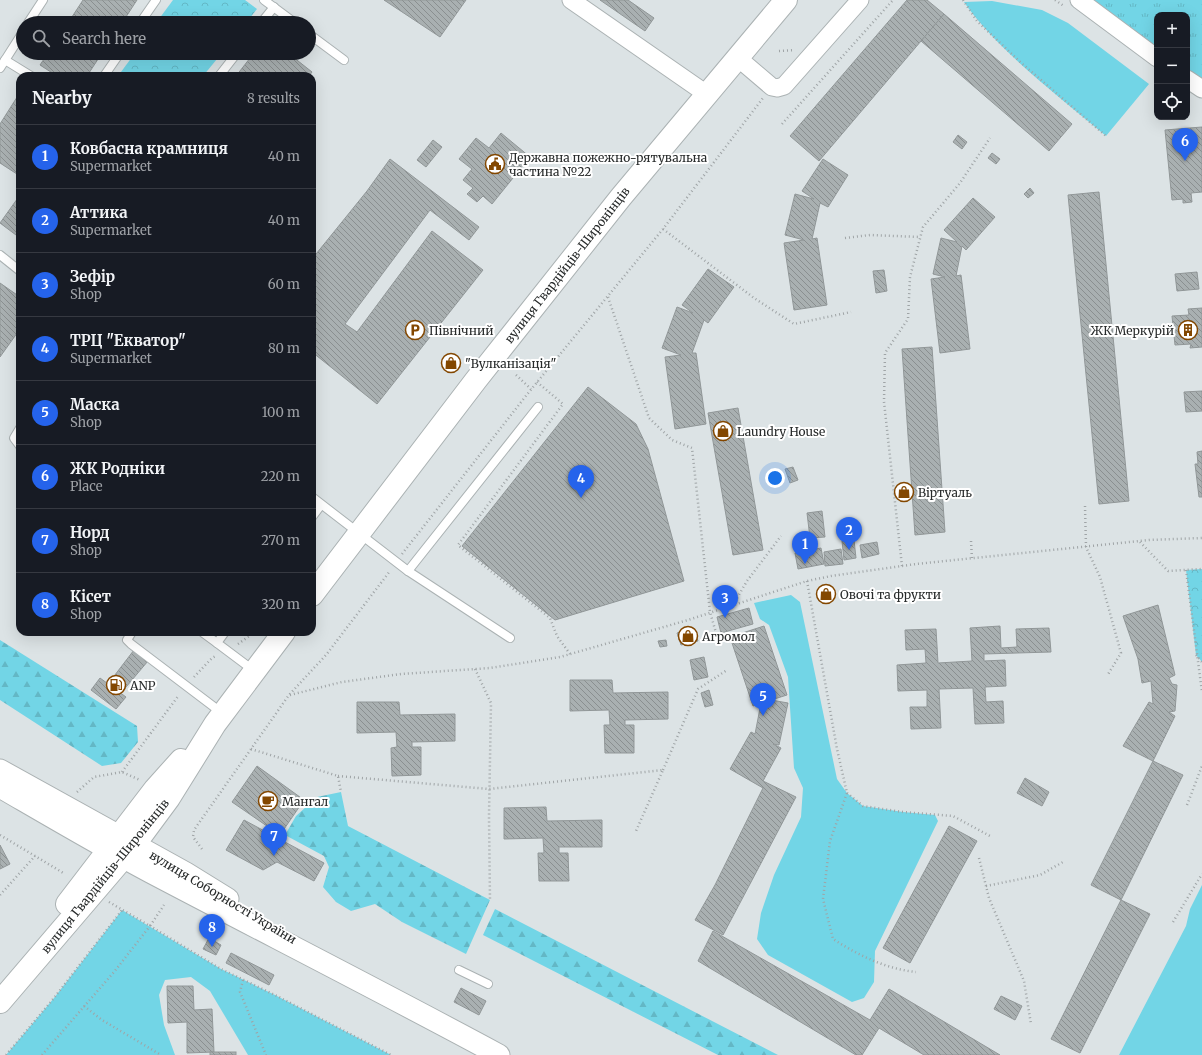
<!DOCTYPE html>
<html lang="en">
<head>
<meta charset="utf-8">
<style>
  body { margin:0; font-family:Merriweather,serif; background:#20242c; color:#f1f3f6 }
  .controls { position:absolute; right:12px; top:12px; display:grid; overflow:hidden; border-radius:8px; box-shadow:0 4px 16px #0002 }
  .controls button { width:36px; height:36px; display:grid; place-items:center; padding:0; border:0; border-bottom:1px solid #363941; background:#171b24; color:#f1f3f6; font:20px sans-serif }
  .you { position:absolute; left:775px; top:478px; width:14px; height:14px; margin:-10px; border:3px solid #fff; border-radius:50%; background:#1a73e8; box-shadow:0 0 0 6px #1a73e833 }
  .badge { display:grid; place-items:center; width:26px; height:26px; border-radius:50%; background:#2563eb; color:#fff; font-size:13px; font-weight:700 }
  .pin { position:absolute; translate:-50% -33px; filter:drop-shadow(0 1px 2px #0008) }
  .pin::after { content:''; position:absolute; top:21px; width:14px; height:12px; background:inherit; clip-path:polygon(0 0,100% 0,50% 100%) }
  .list { margin:0; padding:0; list-style:none }
  h2 { display:flex; justify-content:space-between; align-items:center; height:52px; margin:0; padding:0 16px; font-size:17px }
  h2 small { font-size:13px; font-weight:400; color:#9ea1a6 }
  .list li { display:grid; grid-template-columns:26px 1fr auto; gap:12px; align-items:center; box-sizing:border-box; height:64px; padding:0 16px; border-top:1px solid #363941 }
  .list b { display:block; font-size:15px; white-space:nowrap }
  .list p { margin:0; font-size:13px; white-space:nowrap; color:#9ea1a6 }
  .list em { font-size:13px; font-style:normal; color:#9ea1a6 }
  .icon { flex:none; width:22px; height:22px; fill:none; stroke:currentColor; stroke-width:2; stroke-linecap:round; stroke-linejoin:round }
  .map { position:relative; flex:none; width:1202px; height:1055px; overflow:hidden }
  .search { position:absolute; background:#171b24; box-shadow:0 4px 16px #0002; left:16px; top:16px; width:300px; height:44px; display:flex; align-items:center; gap:10px; box-sizing:border-box; padding:0 14px; border-radius:22px; color:#9ea1a6; font-size:15px }
  .panel { position:absolute; background:#171b24; box-shadow:0 4px 16px #0002; left:16px; top:72px; width:300px; height:564px; border-radius:12px }
  .map>svg:first-child { display:block }
  .grass { fill:url(#grass-tufts) }
  .forest { fill:url(#forest-firs) }
  .park { fill:url(#park-crowns) }
  .garden { fill:#72d5e6 }
  .building { fill:url(#building-back-hatch); stroke:#919798 }
  .lines { fill:none; stroke-linecap:round; stroke-linejoin:round }
  .service-casing { stroke:#abb2b3; stroke-width:10 }
  .minor-casing { stroke:#abb2b3; stroke-width:19 }
  .tertiary-casing { stroke:#abb2b3; stroke-width:23 }
  .secondary-casing { stroke:#abb2b3; stroke-width:24 }
  .path { stroke:#9fa4a6; stroke-width:2.5; stroke-dasharray:1 3; stroke-linecap:butt }
  .service { stroke:#fff; stroke-width:8 }
  .minor { stroke:#fff; stroke-width:17 }
  .tertiary { stroke:#fff; stroke-width:21 }
  .secondary { stroke:#fff; stroke-width:22 }
  .labels { text-anchor:middle; dominant-baseline:central; stroke-width:4; stroke-linejoin:round; paint-order:stroke }
  .poi-label { font-size:12px; fill:#272a2a; stroke:#fff; text-anchor:start }
  .street-label { font-size:12px; fill:#272a2a; stroke:#fff }
</style>
</head>
<body>
<div class="map">
<svg width="1202" height="1055" viewBox="0 0 1202 1055">
  <defs>
    <pattern id="grass-tufts" width="24" height="20" patternUnits="userSpaceOnUse"><rect width="24" height="20" fill="#72d5e6"/><path d="M3 7l-1-3M5 7V3M7 7l1-3M15 17l-1-3M17 17v-4M19 17l1-3" fill="none" stroke="#63b7c5"/></pattern>
    <pattern id="forest-firs" width="22" height="20" patternUnits="userSpaceOnUse"><rect width="22" height="20" fill="#72d5e6"/><path d="M5 1l3.5 6h-7zM16 11l3.5 6h-7z" fill="#63b7c5"/></pattern>
    <pattern id="park-crowns" width="20" height="18" patternUnits="userSpaceOnUse"><rect width="20" height="18" fill="#72d5e6"/><path d="M2 6a3 3 0 1 1 6 0M12 15a3 3 0 1 1 6 0" fill="none" stroke="#63b7c5"/></pattern>
    <pattern id="building-back-hatch" width="6" height="6" patternUnits="userSpaceOnUse"><rect width="6" height="6" fill="#a9b0b1"/><path d="M-1 5l2 2M0 0l6 6M5-1l2 2" fill="none" stroke="#8a8f90"/></pattern>
  </defs>
  <rect width="100%" height="100%" fill="#dce3e5"/>
  <polygon class="grass" points="1079,0 1202,0 1202,89 1187,79 1187,15 1157,15 1157,58"/>
  <g class="forest">
    <polygon points="0,640 137,726 138,742 121,763 102,766 0,700"/>
    <polygon points="341,792 348,826 490,900 466,954 402,922 375,904 351,911 336,902 323,887 329,867 324,856 285,835 296,816 317,797"/>
    <polygon points="495,909 778,1055 718,1055 483,935"/>
  </g>
  <g class="park">
    <polygon points="173,0 245,0 257,9 246,23 156,23"/>
    <polygon points="135,53 222,53 203,76 118,76"/>
    <polygon points="1202,569 1202,662 1196,655 1186,570"/>
  </g>
  <g class="garden">
    <path d="M992 1 1042 10 1068 23 1149 84 1106 136C1060 97 998 51 964 2Z"/>
    <polygon points="791,595 800,602 837,779 847,793 863,806 903,812 935,815 938,821 875,951 874,982 864,998 852,1002 768,955 757,939 761,913 774,875 801,817 803,788 794,768 788,677 769,625 760,619 754,603"/>
    <polygon points="1202,885 1202,1055 1119,1055 1186,926 1190,909"/>
    <polygon points="122,910 221,969 275,995 391,1055 248,1055 210,991 191,977 165,980 159,995 164,1025 175,1055 6,1055 54,998"/>
  </g>
  <g class="building">
    <polygon points="83,0 137,0 122,23 68,23"/>
    <polygon points="384,0 466,0 440,37"/>
    <polygon points="600,0 628,0 654,18 645,31"/>
    <polygon points="907,0 927,0 944,14 819,161 790,136"/>
    <polygon points="944,14 1072,124 1049,151 921,41"/>
    <polygon points="48,53 102,53 87,76 57,76 40,65"/>
    <polygon points="254,53 288,53 312,72 309,76 236,76"/>
    <polygon points="19,94 20,94 20,176 0,163 0,124"/>
    <polygon points="1202,127 1202,192 1191,193 1192,202 1183,203 1183,199 1172,200 1165,130"/>
    <polygon points="501,133 530,157 492,204 483,196 477,202 467,194 473,188 463,180 472,169 459,159 476,138 489,148"/>
    <polygon points="958,135 967,142 962,149 953,142"/>
    <polygon points="433,140 442,147 426,167 417,160"/>
    <polygon points="992,153 1000,159 996,164 988,158"/>
    <polygon points="390,159 479,227 469,240 430,210 345,324 357,332 432,231 483,270 377,404 312,352 312,259 367,191"/>
    <polygon points="823,159 848,175 828,207 820,203 812,239 817,238 827,305 794,310 784,243 804,240 785,235 795,194 814,199 802,191"/>
    <polygon points="1030,188 1034,193 1028,198 1024,194"/>
    <polygon points="1099,192 1129,501 1099,504 1068,195"/>
    <polygon points="20,195 20,238 0,223"/>
    <polygon points="973,198 995,217 966,250 962,246 956,276 961,275 970,349 940,353 931,279 945,277 933,274 941,238 957,242 944,230"/>
    <polygon points="708,269 734,287 708,323 704,320 692,353 696,353 706,424 675,429 665,357 681,355 662,348 677,307 693,313 682,305"/>
    <polygon points="884,270 887,291 876,293 873,271"/>
    <polygon points="1197,272 1199,289 1177,291 1175,274"/>
    <polygon points="0,283 20,297 20,329 0,357"/>
    <polygon points="1202,308 1202,347 1190,348 1191,344 1175,345 1172,316 1189,315 1188,309"/>
    <polygon points="932,347 945,532 915,535 902,349"/>
    <polygon points="588,387 636,424 648,449 684,581 555,620 462,546"/>
    <polygon points="1202,391 1202,411 1186,412 1184,392"/>
    <polygon points="738,408 763,550 733,555 708,413"/>
    <polygon points="1202,451 1202,497 1199,497 1195,464 1198,464 1197,452"/>
    <polygon points="793,467 798,480 790,483 785,469"/>
    <polygon points="822,511 825,537 810,538 807,513"/>
    <polygon points="854,540 856,558 844,560 842,541"/>
    <polygon points="877,542 879,554 862,558 860,545"/>
    <polygon points="821,548 824,564 798,569 795,553"/>
    <polygon points="841,549 843,564 825,566 824,552"/>
    <polygon points="833,588 834,598 819,601 818,590"/>
    <polygon points="1158,605 1175,675 1169,678 1172,684 1177,685 1175,711 1169,712 1175,716 1153,761 1123,746 1149,702 1153,704 1151,681 1142,683 1138,659 1123,616"/>
    <polygon points="749,608 753,624 721,633 717,617"/>
    <polygon points="764,626 787,695 771,700 788,703 779,745 773,744 781,748 763,781 796,797 723,935 695,920 715,885 763,788 730,769 751,732 755,734 761,703 753,706 730,637"/>
    <polygon points="1000,626 1001,648 1017,647 1016,629 1049,628 1051,652 984,654 984,661 1005,660 1006,686 985,687 986,702 1003,701 1004,723 975,724 973,688 939,689 941,728 911,729 910,707 927,707 927,690 898,691 897,665 926,663 925,649 906,650 905,630 936,629 938,663 972,661 970,628"/>
    <polygon points="694,628 698,641 681,645 677,633"/>
    <polygon points="666,640 667,646 660,647 658,641"/>
    <polygon points="134,650 148,661 121,693 108,684"/>
    <polygon points="704,657 708,677 694,680 690,660"/>
    <polygon points="100,678 126,697 116,709 91,690"/>
    <polygon points="570,680 612,680 613,693 668,692 668,719 625,720 625,725 634,725 634,753 605,753 604,725 610,725 609,710 570,711"/>
    <polygon points="709,690 713,705 705,707 701,693"/>
    <polygon points="357,702 399,702 400,715 455,714 455,741 412,742 412,747 421,747 421,775 392,776 391,748 397,747 396,732 357,733"/>
    <polygon points="1153,761 1183,775 1121,900 1091,885"/>
    <polygon points="257,766 304,800 280,835 232,802"/>
    <polygon points="1025,778 1049,792 1042,806 1017,793"/>
    <polygon points="546,807 547,821 602,820 602,847 559,847 559,853 568,853 569,881 539,881 538,853 544,853 543,838 504,839 504,808"/>
    <polygon points="244,820 324,863 314,881 277,862 263,870 226,850"/>
    <polygon points="949,826 977,841 910,963 883,948"/>
    <polygon points="0,845 10,864 0,869"/>
    <polygon points="1121,900 1150,914 1080,1053 1051,1039"/>
    <polygon points="713,931 870,1020 889,989 1000,1055 924,1055 879,1028 862,1055 856,1055 698,961"/>
    <polygon points="209,938 221,945 216,955 203,949"/>
    <polygon points="231,953 274,975 269,985 226,963"/>
    <polygon points="167,986 193,986 194,1010 212,1009 214,1052 187,1053 187,1022 168,1023"/>
    <polygon points="461,988 486,1001 479,1015 454,1002"/>
    <polygon points="1001,996 1022,1006 1015,1020 994,1009"/>
    <rect x="210" y="1052" width="26" height="3"/>
  </g>
  <g class="lines">
    <defs>
      <g id="service">
        <polyline points="264,0 295,23"/>
        <polyline points="28,23 43,0"/>
        <polyline points="140,23 156,0"/>
        <polyline points="261,23 274,7"/>
        <polyline points="309,34 344,60"/>
        <polyline points="5,60 31,76"/>
        <polyline points="0,68 23,32"/>
        <polyline points="104,76 120,53"/>
        <polyline points="219,76 237,53"/>
        <polyline points="0,255 20,271"/>
        <polyline points="20,428 14,438 20,446"/>
        <polyline points="312,497 408,571 510,638"/>
        <polyline points="312,517 321,505"/>
        <polyline points="408,571 538,407"/>
        <polyline points="132,632 127,640 131,644 222,713"/>
        <polyline points="202,632 217,643"/>
        <polyline points="225,632 217,643 253,670"/>
        <polyline points="459,970 488,984"/>
      </g>
      <g id="minor">
        <polyline points="571,0 708,95"/>
        <polyline points="1079,0 1157,58"/>
        <polyline points="738,58 772,87 777,88 784,86 860,0"/>
        <polyline points="1187,79 1202,89"/>
      </g>
      <g id="tertiary">
        <polyline points="0,770 186,873 228,899"/>
        <path d="M0 787C50 816 99 845 150 872 266 933 384 993 499 1055"/>
      </g>
      <g id="secondary">
        <polyline points="312,595 476,380 621,197 786,0"/>
        <polyline points="67,904 155,789 181,760"/>
        <polyline points="0,1002 135,844 169,798 215,724 284,632"/>
      </g>
    </defs>
    <use href="#service" class="service-casing"/>
    <use href="#minor" class="minor-casing"/>
    <use href="#tertiary" class="tertiary-casing"/>
    <use href="#secondary" class="secondary-casing"/>
    <g class="path">
      <polyline points="963,0 977,21 1019,61 1106,136"/>
      <polyline points="1055,0 1064,6"/>
      <polyline points="779,51 794,50"/>
      <polyline points="782,124 893,0"/>
      <polyline points="663,229 754,298 794,324 851,312"/>
      <polyline points="845,238 870,235 920,237"/>
      <polyline points="608,297 649,418 672,440 692,448 710,612 719,643"/>
      <polyline points="516,375 531,389"/>
      <polyline points="537,382 563,404 458,545 550,618 557,636 570,654"/>
      <polyline points="1085,506 1086,547 1100,577 1121,653 1107,676"/>
      <polyline points="971,541 972,559"/>
      <polyline points="1140,542 1168,571 1202,569"/>
      <polyline points="402,554 529,392 663,229 763,98"/>
      <polyline points="902,566 884,402 885,353 908,319 910,277 923,227 960,183 990,138"/>
      <polyline points="1186,570 1202,692"/>
      <path d="M807 581 837 749 847 793 830 841 823 899 833 939C858 955 886 969 916 972"/>
      <polyline points="733,605 747,581 781,536"/>
      <polyline points="238,644 255,632"/>
      <polyline points="1196,655 1202,662"/>
      <polyline points="475,669 491,703 489,816 490,900"/>
      <polyline points="194,677 212,658 216,656"/>
      <polyline points="290,695 342,682 401,674 490,668 560,657 688,620 807,581 831,576 916,564 1149,540 1202,538"/>
      <polyline points="251,749 338,776 341,792"/>
      <polyline points="663,770 698,689 727,670"/>
      <polyline points="122,772 179,695"/>
      <polyline points="338,776 489,789 663,770 636,831"/>
      <polyline points="77,792 94,777 122,772 140,780"/>
      <polyline points="847,793 863,806 903,812 953,816 990,836"/>
      <polyline points="1187,805 1202,766"/>
      <polyline points="0,835 65,874"/>
      <polyline points="202,849 193,837 194,830 289,695 326,655 390,571"/>
      <polyline points="979,858 989,898 1024,981 1031,1024"/>
      <polyline points="986,886 1040,875 1063,862"/>
      <polyline points="0,895 35,856"/>
      <polyline points="109,902 150,926 164,905"/>
      <polyline points="1173,922 1202,874"/>
      <polyline points="243,980 240,992 266,1055"/>
      <polyline points="84,1006 102,1020 161,1055"/>
      <polyline points="6,1055 54,998 122,910"/>
      <polyline points="42,1055 114,972 150,926 221,969 275,995 391,1055"/>
    </g>
    <use href="#service" class="service"/>
    <use href="#minor" class="minor"/>
    <use href="#tertiary" class="tertiary"/>
    <use href="#secondary" class="secondary"/>
  </g>
  <defs>
    <symbol id="civic-ring" viewBox="-11 -11 22 22"><circle r="9.5" fill="#fff" stroke="#834700" stroke-width="1.5"/><path d="M-.6-6.5H3V-4.5H.6V-3L4-1V1h2V6H-6V1h2V-1L-.6-3ZM-1.2 2.5V6h2.4V2.5Z" fill="#834700"/></symbol>
    <symbol id="parking-ring" viewBox="-11 -11 22 22"><circle r="9.5" fill="#fff" stroke="#834700" stroke-width="1.5"/><path d="M-3.5-5.5H1a3.5 3.5 0 0 1 0 7H-1V5.5H-3.5ZM-1-3.4V-.6H.8a1.4 1.4 0 0 0 0-2.8Z" fill="#834700"/></symbol>
    <symbol id="building-ring" viewBox="-11 -11 22 22"><circle r="9.5" fill="#fff" stroke="#834700" stroke-width="1.5"/><path d="M-4-6H4V6H1V3H-1V6H-4ZM-2.5-4.3h1.7v1.8h-1.7ZM.8-4.3h1.7v1.8H.8ZM-2.5-1h1.7V.8h-1.7ZM.8-1h1.7V.8H.8Z" fill="#834700"/></symbol>
    <symbol id="shop-ring" viewBox="-11 -11 22 22"><circle r="9.5" fill="#fff" stroke="#834700" stroke-width="1.5"/><path d="M-5-2.5h2.3a2.7 3.5 0 0 1 5.4 0H5L5.5 6h-11ZM-1.5-2.5h3a1.5 2.3 0 0 0-3 0Z" fill="#834700"/></symbol>
    <symbol id="fuel-ring" viewBox="-11 -11 22 22"><circle r="9.5" fill="#fff" stroke="#834700" stroke-width="1.5"/><path d="M-5.5-6h7V0h2V4h1.3V-2.5L3-4.5l.8-.8L6-3V5H2.5V1h-1V6h-7ZM-4.2-4.7v3.2H.2V-4.7Z" fill="#834700"/></symbol>
    <symbol id="cafe-ring" viewBox="-11 -11 22 22"><circle r="9.5" fill="#fff" stroke="#834700" stroke-width="1.5"/><path d="M-5.5-4.5H6V0H3Q3 3.5 0 3.5H-2.5Q-5.5 3.5-5.5 0ZM3-3.2v2h1.7v-2ZM-6 4.5H4V6H-6Z" fill="#834700"/></symbol>
  </defs>
  <g fill-rule="evenodd">
    <use href="#civic-ring" x="484" y="153" width="22" height="22"/>
    <use href="#parking-ring" x="404" y="319" width="22" height="22"/>
    <use href="#building-ring" x="1177" y="319" width="22" height="22"/>
    <use href="#shop-ring" x="440" y="352" width="22" height="22"/>
    <use href="#shop-ring" x="712" y="420" width="22" height="22"/>
    <use href="#shop-ring" x="893" y="481" width="22" height="22"/>
    <use href="#shop-ring" x="815" y="583" width="22" height="22"/>
    <use href="#shop-ring" x="677" y="625" width="22" height="22"/>
    <use href="#fuel-ring" x="105" y="674" width="22" height="22"/>
    <use href="#cafe-ring" x="257" y="790" width="22" height="22"/>
  </g>
  <g class="labels">
    <g class="poi-label">
      <text x="509" y="157">Державна пожежно-рятувальна<tspan x="509" dy="14">частина №22</tspan></text>
      <text x="429" y="330">Північний</text>
      <text x="1174" y="330" text-anchor="end">ЖК Меркурій</text>
      <text x="465" y="363">"Вулканізація"</text>
      <text x="737" y="431">Laundry House</text>
      <text x="918" y="492">Віртуаль</text>
      <text x="840" y="594">Овочі та фрукти</text>
      <text x="702" y="636">Агромол</text>
      <text x="130" y="685">ANP</text>
      <text x="282" y="801">Мангал</text>
    </g>
    <g class="street-label">
      <text transform="translate(567 265) rotate(-52)">вулиця Гвардійців-Широнінців</text>
      <text transform="translate(105 876) rotate(-51)">вулиця Гвардійців-Широнінців</text>
      <text transform="translate(223 897) rotate(31)">вулиця Соборності України</text>
    </g>
  </g>
</svg>
<div class="controls">
<button>+</button>
<button>−</button>
<button><svg class="icon" aria-label="locate" viewBox="0 0 24 24"><circle cx="12" cy="12" r="6"/><path d="M12 2v4M12 18v4M2 12h4M18 12h4"/></svg></button>
</div>
<div class="you"></div>
<div class="pin badge" style="left:805px;top:564px">1</div>
<div class="pin badge" style="left:849px;top:550px">2</div>
<div class="pin badge" style="left:725px;top:618px">3</div>
<div class="pin badge" style="left:581px;top:498px">4</div>
<div class="pin badge" style="left:763px;top:716px">5</div>
<div class="pin badge" style="left:1185px;top:161px">6</div>
<div class="pin badge" style="left:274px;top:856px">7</div>
<div class="pin badge" style="left:212px;top:947px">8</div>
<div class="search"><svg class="icon" aria-label="search" viewBox="0 0 24 24"><circle cx="10" cy="10" r="6"/><path d="M15 15l6 6"/></svg>Search here</div>
<section class="panel">
<h2>Nearby<small>8 results</small></h2>
<ul class="list">
<li><span class="badge">1</span><div><b>Ковбасна крамниця</b><p>Supermarket</p></div><em>40 m</em></li>
<li><span class="badge">2</span><div><b>Аттика</b><p>Supermarket</p></div><em>40 m</em></li>
<li><span class="badge">3</span><div><b>Зефір</b><p>Shop</p></div><em>60 m</em></li>
<li><span class="badge">4</span><div><b>ТРЦ &quot;Екватор&quot;</b><p>Supermarket</p></div><em>80 m</em></li>
<li><span class="badge">5</span><div><b>Маска</b><p>Shop</p></div><em>100 m</em></li>
<li><span class="badge">6</span><div><b>ЖК Родніки</b><p>Place</p></div><em>220 m</em></li>
<li><span class="badge">7</span><div><b>Норд</b><p>Shop</p></div><em>270 m</em></li>
<li><span class="badge">8</span><div><b>Кісет</b><p>Shop</p></div><em>320 m</em></li>
</ul>
</section>
</div>
</body>
</html>
